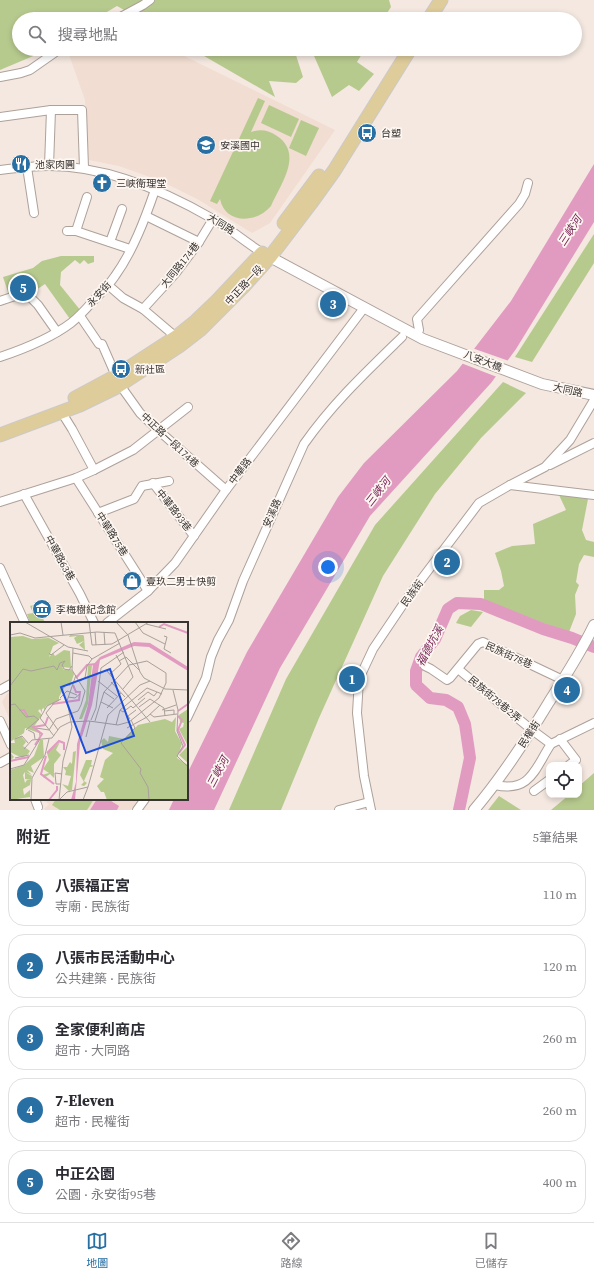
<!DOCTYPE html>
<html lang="zh-TW">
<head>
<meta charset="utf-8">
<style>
  body { margin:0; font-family:"Source Serif 4","Noto Sans TC",serif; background:#f2f2f3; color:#2b2b33 }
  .controls { position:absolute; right:12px; bottom:12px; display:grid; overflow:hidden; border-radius:8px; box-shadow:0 2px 6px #0003 }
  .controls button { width:36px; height:36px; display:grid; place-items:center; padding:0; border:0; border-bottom:1px solid #e1e1e2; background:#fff; color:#2b2b33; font:20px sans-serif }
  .you { position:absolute; left:328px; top:567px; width:14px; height:14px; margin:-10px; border:3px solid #fff; border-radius:50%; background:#1a73e8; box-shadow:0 0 0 6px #1a73e833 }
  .badge { display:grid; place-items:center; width:26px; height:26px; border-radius:50%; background:#286fa3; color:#fff; font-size:13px; font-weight:700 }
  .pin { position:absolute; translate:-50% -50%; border:2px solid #fff; box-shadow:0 1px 4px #0006 }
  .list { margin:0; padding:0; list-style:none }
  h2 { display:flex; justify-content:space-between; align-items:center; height:52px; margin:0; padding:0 16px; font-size:17px }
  h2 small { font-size:13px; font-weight:400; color:#7c7c81 }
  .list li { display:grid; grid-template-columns:26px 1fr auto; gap:12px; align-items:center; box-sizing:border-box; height:64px; margin:0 8px 8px; padding:0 8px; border:1px solid #e1e1e2; border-radius:16px }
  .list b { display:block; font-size:15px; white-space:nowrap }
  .list p { margin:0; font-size:13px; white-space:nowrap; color:#7c7c81 }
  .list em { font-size:13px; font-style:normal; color:#7c7c81 }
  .icon { flex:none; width:22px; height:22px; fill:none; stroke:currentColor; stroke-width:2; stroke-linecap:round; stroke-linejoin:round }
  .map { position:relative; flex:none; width:594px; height:810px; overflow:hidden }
  .search { position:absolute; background:#fff; box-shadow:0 2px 6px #0003; left:12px; right:12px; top:12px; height:44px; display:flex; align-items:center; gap:10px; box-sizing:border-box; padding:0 14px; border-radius:22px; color:#7c7c81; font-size:15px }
  .sheet { height:412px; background:#fff }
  nav { display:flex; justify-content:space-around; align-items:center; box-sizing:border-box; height:56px; border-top:1px solid #e1e1e2; background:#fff; font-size:11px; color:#7c7c81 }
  nav a { display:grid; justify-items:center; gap:2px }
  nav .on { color:#286fa3 }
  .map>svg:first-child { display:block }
  .built { fill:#f1ddd1 }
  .green { fill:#b7ca8e }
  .water { fill:#e19bc1 }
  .pier { fill:#f4e8e0 }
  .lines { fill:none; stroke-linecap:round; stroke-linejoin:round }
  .river { stroke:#e19bc1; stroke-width:12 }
  .minor-casing { stroke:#ada19a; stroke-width:10 }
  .tertiary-casing { stroke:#ada19a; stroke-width:12 }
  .primary-casing { stroke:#cbcac9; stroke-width:15 }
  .minor { stroke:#fff; stroke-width:8 }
  .tertiary { stroke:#fff; stroke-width:10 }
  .primary { stroke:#dfcc9b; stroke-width:13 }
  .labels { text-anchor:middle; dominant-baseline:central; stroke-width:3.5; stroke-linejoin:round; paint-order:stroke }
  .poi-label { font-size:10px; fill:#383431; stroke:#fdf6f1; text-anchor:start }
  .street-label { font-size:10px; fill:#383431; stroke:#fdf6f1 }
  .water-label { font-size:11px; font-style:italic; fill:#762456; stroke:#fdf6f1 }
  .inset-river { fill:none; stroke:#e19bc1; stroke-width:2 }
  .inset-road { fill:none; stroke:#a9a09a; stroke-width:1 }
  .view { fill:#1d4ed8; fill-opacity:0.15; stroke:#1d4ed8; stroke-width:2 }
  .inset-edge { fill:none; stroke:#383431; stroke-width:2 }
</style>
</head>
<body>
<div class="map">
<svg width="594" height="810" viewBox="0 0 594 810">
  <rect width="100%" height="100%" fill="#f4e8e0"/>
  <g class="built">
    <polygon points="67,49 170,49 335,130 270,223 252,233 199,200 161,181 119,166 89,160 85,100"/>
    <polygon points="11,692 11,722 2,702 7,694"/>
    <polygon points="43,799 138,799 131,810 45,810 44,808 45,808 49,804"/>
  </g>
  <g class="green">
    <polygon points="0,0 389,0 391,7 383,19 140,19 117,6 95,19 19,19 19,49 46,49 38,54 0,70"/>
    <polygon points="192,49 294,49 303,77 296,83 269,81 275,97"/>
    <polygon points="311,49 365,49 357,62 374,74 359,91 349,85 332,97"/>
    <path d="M258 98 265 101 251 132C260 129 269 130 277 136 304 154 280 185 271 206 256 224 225 224 220 199L217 204 210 201Z"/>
    <polygon points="269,105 299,119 291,137 261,123"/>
    <polygon points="301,120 319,128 306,156 289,148"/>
    <polygon points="594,234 594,263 532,362 515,357"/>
    <polygon points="61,256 94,256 94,262 88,264 84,260 80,264 75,260 61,272 60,285 81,311 70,319 45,284 36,290 9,295 3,277 33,268 42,261"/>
    <polygon points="503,382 526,393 481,438 435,494 383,576 319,718 281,810 229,810 286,679 375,525"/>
    <polygon points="559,495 588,499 582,530 586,540 594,542 594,557 584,555 579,564 576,582 579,585 575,595 576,614 569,632 543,623 484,600 484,590 499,590 504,586 501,571 495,553 512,546 535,544 533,524 566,510"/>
    <polygon points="37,604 45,623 30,623 27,614 33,613 30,606"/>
    <polygon points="471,610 483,612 471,627 456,623 460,616"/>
    <polygon points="594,773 594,810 551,810 569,795 579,795 579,786"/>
    <polygon points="499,796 521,810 488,810"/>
    <polygon points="56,799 94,799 87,810 60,810 52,805"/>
  </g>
  <g class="water">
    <polygon points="594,164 594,222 516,349 491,383 370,516 280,668 214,810 169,810 174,799 187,799 187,774 247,652 338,497 364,463 457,371 511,301"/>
    <polygon points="97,799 108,799 119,806 117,810 90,810"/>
  </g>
  <polygon class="pier" points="472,348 509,361 497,377 461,363"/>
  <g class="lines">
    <polyline class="river" points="459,810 470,758 465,724 458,707 446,700 430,698 416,685 416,671 421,657 435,639 448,609 457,603 481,604 543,629 572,638 594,647"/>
    <defs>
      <g id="minor">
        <polyline points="117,19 143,5 150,0"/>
        <polyline points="0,77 21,73 30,70 60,49"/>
        <polyline points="0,117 51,110"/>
        <polyline points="49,166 51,110 82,110 84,168"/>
        <polyline points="27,167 34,213"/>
        <path d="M0 170C16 168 32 166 49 166 106 166 163 190 213 219 231 229 247 244 266 255"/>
        <polyline points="146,216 199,242"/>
        <polyline points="67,231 76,231 130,249"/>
        <polyline points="76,231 87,197"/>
        <polyline points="110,242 122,209"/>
        <polyline points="108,285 123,298 143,309 176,337"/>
        <polyline points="0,301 18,295 28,295 38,305 57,332"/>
        <polyline points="143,309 175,274 199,242 213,219"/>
        <polyline points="80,316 99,344 102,344 116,376"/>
        <polyline points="419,330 417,319 519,204 525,194 528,183"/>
        <path d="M0 357C24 349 51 338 71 323 80 316 86 309 93 301 101 293 109 285 115 276 133 251 145 219 155 190"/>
        <polyline points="120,385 140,413 158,430 226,490"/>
        <polyline points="62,413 72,429 94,470"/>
        <polyline points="550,465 594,443"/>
        <polyline points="76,478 148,591"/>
        <polyline points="153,483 194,536"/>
        <polyline points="510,485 545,467 570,440 594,400"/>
        <polyline points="24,494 80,594 94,623"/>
        <polyline points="0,502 76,478 94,470 133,450 188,407"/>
        <polyline points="98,513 134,499 142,486 169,481"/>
        <polyline points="0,568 25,623"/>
        <polyline points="107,623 148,591 175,563 226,490 364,308"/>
        <polyline points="425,666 431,669 447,680 450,678 478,644 483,642 563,680"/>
        <polyline points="458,669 532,730 551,744 594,723"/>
        <polyline points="0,690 11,684"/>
        <path d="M187 718 206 678 211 657 218 640 229 620 243 581 304 444C333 403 366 372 402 337"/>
        <polyline points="0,721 11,745"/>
        <polyline points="560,739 576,760 569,765"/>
        <polyline points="0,763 11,757"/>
        <path d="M495 785C531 793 535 768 551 744"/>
        <polyline points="534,791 549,780"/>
        <polyline points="35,799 38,807"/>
        <polyline points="137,810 145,799"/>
        <polyline points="339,810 369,802"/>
        <polyline points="371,810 364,776 357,713 359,679 373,649 408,597 479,503 510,485 594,495"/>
      </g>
      <g id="tertiary">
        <polyline points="270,257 423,339 542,384 594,395"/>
        <path d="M474 810C503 776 526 740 549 702 565 677 581 652 594 625"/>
      </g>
      <g id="primary">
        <polyline points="429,19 441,0"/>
        <polyline points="284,223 319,176"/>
        <polyline points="75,398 116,376 176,337 196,321 217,301 262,253"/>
        <polyline points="0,435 80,405 115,388 179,346 201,329 244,286 270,257 311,203 334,171 410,49"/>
      </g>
    </defs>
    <use href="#minor" class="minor-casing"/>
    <use href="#tertiary" class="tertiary-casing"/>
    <use href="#primary" class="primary-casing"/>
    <use href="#minor" class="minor"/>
    <use href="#tertiary" class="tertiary"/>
    <use href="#primary" class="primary"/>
  </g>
  <defs>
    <symbol id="bus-disc" viewBox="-11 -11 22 22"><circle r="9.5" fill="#286fa3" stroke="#fdf6f1"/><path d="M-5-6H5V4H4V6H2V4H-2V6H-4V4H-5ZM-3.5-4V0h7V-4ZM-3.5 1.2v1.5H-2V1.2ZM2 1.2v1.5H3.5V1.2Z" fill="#fff"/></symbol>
    <symbol id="school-disc" viewBox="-11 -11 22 22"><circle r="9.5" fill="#286fa3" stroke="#fdf6f1"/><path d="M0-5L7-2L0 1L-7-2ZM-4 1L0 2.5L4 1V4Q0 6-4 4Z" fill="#fff"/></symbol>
    <symbol id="restaurant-disc" viewBox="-11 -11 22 22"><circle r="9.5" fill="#286fa3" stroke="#fdf6f1"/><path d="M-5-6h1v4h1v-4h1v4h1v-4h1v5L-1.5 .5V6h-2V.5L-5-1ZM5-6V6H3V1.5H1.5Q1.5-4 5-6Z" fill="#fff"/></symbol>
    <symbol id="church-disc" viewBox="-11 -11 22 22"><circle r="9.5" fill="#286fa3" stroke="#fdf6f1"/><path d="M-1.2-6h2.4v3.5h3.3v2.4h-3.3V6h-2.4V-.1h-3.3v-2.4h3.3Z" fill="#fff"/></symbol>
    <symbol id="shop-disc" viewBox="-11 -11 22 22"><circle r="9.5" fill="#286fa3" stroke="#fdf6f1"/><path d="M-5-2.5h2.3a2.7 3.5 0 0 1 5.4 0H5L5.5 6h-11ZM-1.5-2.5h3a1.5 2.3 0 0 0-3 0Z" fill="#fff"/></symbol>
    <symbol id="museum-disc" viewBox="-11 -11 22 22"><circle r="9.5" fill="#286fa3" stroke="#fdf6f1"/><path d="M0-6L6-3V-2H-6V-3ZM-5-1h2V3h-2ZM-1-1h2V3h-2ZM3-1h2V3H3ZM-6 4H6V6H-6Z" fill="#fff"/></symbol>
  </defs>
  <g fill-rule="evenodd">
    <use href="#bus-disc" x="356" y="122" width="22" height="22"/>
    <use href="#school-disc" x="195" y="134" width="22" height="22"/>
    <use href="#restaurant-disc" x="10" y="153" width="22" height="22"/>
    <use href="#church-disc" x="91" y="172" width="22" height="22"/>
    <use href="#bus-disc" x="110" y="358" width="22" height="22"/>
    <use href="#shop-disc" x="121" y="570" width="22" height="22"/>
    <use href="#museum-disc" x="31" y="598" width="22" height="22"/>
  </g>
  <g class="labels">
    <g class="poi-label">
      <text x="381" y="133">台塑</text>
      <text x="220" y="145">安溪國中</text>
      <text x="35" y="164">池家肉圓</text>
      <text x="116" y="183">三峽衛理堂</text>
      <text x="135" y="369">新社區</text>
      <text x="146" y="581">壹玖二男士快剪</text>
      <text x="56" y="609">李梅樹紀念館</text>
    </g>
    <g class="street-label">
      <text transform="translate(221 224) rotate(32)">大同路</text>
      <text transform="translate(180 265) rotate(-51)">大同路174巷</text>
      <text transform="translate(244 285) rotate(-47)">中正路一段</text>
      <text transform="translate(99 294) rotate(-48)">永安街</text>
      <text transform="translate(483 361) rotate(21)">八安大橋</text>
      <text transform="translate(568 390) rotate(13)">大同路</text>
      <text transform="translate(170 440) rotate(43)">中正路一段174巷</text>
      <text transform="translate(240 471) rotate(-53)">中華路</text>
      <text transform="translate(174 510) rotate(52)">中華路93巷</text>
      <text transform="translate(272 513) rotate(-66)">安溪路</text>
      <text transform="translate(112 534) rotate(58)">中華路75巷</text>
      <text transform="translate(60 558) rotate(61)">中華路63巷</text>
      <text transform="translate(412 593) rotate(-54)">民族街</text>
      <text transform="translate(509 655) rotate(24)">民族街78巷</text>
      <text transform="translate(495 699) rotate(40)">民族街78巷2弄</text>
      <text transform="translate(529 734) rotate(-57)">民權街</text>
    </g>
    <g class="water-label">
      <text transform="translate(570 231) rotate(-57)">三峽河</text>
      <text transform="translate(378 492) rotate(-52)">三峽河</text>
      <text transform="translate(430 646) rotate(-62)">福德坑溪</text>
      <text transform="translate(218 772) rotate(-62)">三峽河</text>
    </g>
  </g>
  <g transform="translate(10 622)">
    <rect width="178" height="178" fill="#f4e8e0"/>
    <path d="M60 13H73L74 14 75 28 69 23 74 19 67 22 64 16 67 14 59 15ZM13 14 22 17 39 16 49 21 43 24 39 35 43 31 45 34 54 28 60 29 61 46 52 45 54 48 61 47 64 52 60 64 56 63 49 75V79L36 84 34 89V86L32 87V91L30 87 28 89 32 93 23 106 31 111 29 115V111L15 106 14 111 0 120V15ZM82 43 78 82 72 97H69L76 78 78 44ZM178 87V141L169 133 178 124 169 107 173 105 174 101 170 100 169 93ZM166 95 165 109 172 122 167 136 178 143V178H97L94 170H91L87 164 94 157 90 155 95 138 103 131 93 127 91 119 94 116 98 120 99 114 114 117 128 103 155 97 162 100ZM11 114 16 120 13 124 20 129 18 132 12 136 0 130 4 135 0 139V121H5L4 117ZM30 118H33L34 135 21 144 24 151 17 148 22 153 15 150 22 154 21 158 15 157V150L13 153 15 161 17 158H21L20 163 13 167 14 173 20 168V175L0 178V148L14 143 24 134ZM50 120 46 128 51 133 44 142V156L40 152 34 156 32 153 39 151 33 147 39 138 37 131ZM66 129 62 168 59 169 52 162 58 164 61 154 55 153 56 149 53 145H57L60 140 62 142 63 130ZM76 138H82L81 143 84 144 80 145 74 159 77 161 74 164 71 163 74 160 70 153Z" fill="#b7ca8e"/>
    <path d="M124 20 140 21 178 45V49L139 25 124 24 90 38 82 83 70 121 65 178H61L66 160 67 122 78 83 83 43 90 35Z" fill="#e19bc1"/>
    <path class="inset-river" d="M149 5 154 2 178 11M66 56 77 43 86 42M42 82 69 78 70 70H66L63 63M9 88H14L18 95M168 89 178 82M168 94 172 98 168 108 175 123 169 131M25 123 32 112 23 105 35 103 38 95M37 131 49 119 54 121V128M36 134 31 152 44 162M0 139 19 135M39 178 47 168V164"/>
    <path class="inset-road" d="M15 0 58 25 78 29M51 0 53 13M79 0 82 23M106 0 118 13 130 50 134 56 155 67 178 68M125 0 133 11 155 22M136 2 156 7M85 10 86 23M94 10 95 23M0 13 10 11 25 16 87 10 105 11 123 55 113 67M154 14 157 15 154 27 161 31M82 23 102 22 139 0M39 31 41 33 54 23M63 31 79 34 82 37M55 39 52 43 54 47 59 48 62 44M109 39 116 35 129 48M97 49 140 100M100 52 111 42 106 33M70 59 75 56 77 44 82 37 110 21M88 59 107 74M101 60 115 75M0 64 13 47 21 49 44 44 47 48 50 41 55 39M163 68 168 88 167 109 173 124 167 134 178 145M94 70 104 77M58 75 65 76 70 72M50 76 57 69 67 73M128 78 138 70 144 74 147 70M91 80 103 86M44 81 36 91 48 108M0 83 5 82 16 95 24 94 29 98M121 84 123 86 135 76M129 85 140 77 154 86 155 94M97 86 111 71M110 88 113 90 121 84M152 88 166 83M154 89 164 88V92M140 92 144 95 167 92M120 97 118 94 126 88M81 98 86 86 91 46 114 30M121 98 125 106 111 121 131 147 130 151 138 165 139 178M106 103 110 88 137 66 152 72M26 106 39 108M117 106 137 95 150 83M16 108 29 97M18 108 24 111 25 117M39 108 46 97 68 89 71 83 75 69 62 48 63 26M44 114 30 96 37 84 51 77M76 115 80 99M5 117 12 114 18 121M14 127 22 118 42 116 50 105 60 100 79 99 108 103 119 100 149 76 156 61V51L137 39 119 43 94 70 85 99M5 136 19 133M0 147 14 143 30 117M51 162H46L45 151 52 152M21 178 22 156 35 133 39 117M49 178 53 139 62 105 57 79 66 53M49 178 57 170 78 165 98 93 130 63 140 59M73 178 78 165"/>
    <path class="view" d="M100 47 124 114 76 131 51 65Z"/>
    <rect width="178" height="178" class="inset-edge"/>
  </g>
</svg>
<div class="controls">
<button><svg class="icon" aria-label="locate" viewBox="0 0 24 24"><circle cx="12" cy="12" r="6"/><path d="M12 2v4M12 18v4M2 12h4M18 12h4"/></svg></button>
</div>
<div class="you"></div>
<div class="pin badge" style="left:352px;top:679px">1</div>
<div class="pin badge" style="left:447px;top:562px">2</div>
<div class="pin badge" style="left:333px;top:304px">3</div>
<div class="pin badge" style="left:567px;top:690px">4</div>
<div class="pin badge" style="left:23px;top:288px">5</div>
<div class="search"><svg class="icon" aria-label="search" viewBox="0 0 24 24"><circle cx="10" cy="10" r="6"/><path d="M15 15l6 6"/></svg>搜尋地點</div>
</div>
<section class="sheet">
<h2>附近<small>5筆結果</small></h2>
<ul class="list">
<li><span class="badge">1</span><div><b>八張福正宮</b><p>寺廟 · 民族街</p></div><em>110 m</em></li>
<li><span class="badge">2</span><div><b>八張市民活動中心</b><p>公共建築 · 民族街</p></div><em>120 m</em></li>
<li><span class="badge">3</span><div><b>全家便利商店</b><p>超市 · 大同路</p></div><em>260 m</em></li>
<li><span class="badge">4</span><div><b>7-Eleven</b><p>超市 · 民權街</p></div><em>260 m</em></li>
<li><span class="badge">5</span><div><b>中正公園</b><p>公園 · 永安街95巷</p></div><em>400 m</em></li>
</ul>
</section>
<nav>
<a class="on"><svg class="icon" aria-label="map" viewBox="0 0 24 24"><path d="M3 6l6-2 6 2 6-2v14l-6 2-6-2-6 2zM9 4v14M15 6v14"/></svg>地圖</a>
<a><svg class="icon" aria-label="directions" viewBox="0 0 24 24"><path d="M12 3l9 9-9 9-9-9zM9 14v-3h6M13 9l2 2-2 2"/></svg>路線</a>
<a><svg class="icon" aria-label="saved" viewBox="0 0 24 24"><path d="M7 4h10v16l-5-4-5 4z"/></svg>已儲存</a>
</nav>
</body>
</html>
